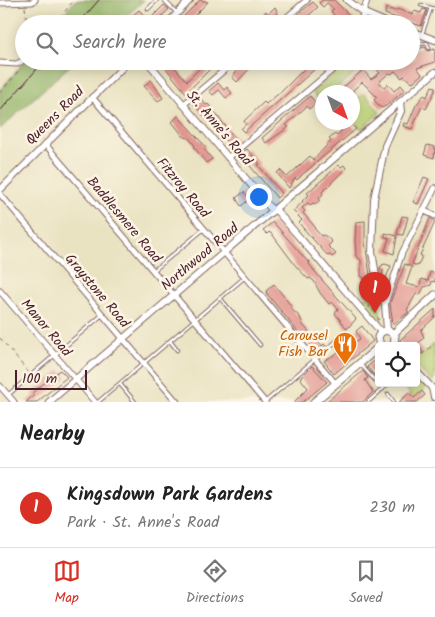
<!DOCTYPE html>
<html lang="en">
<head>
<meta charset="utf-8">
<style>
  body { margin:0; font-family:Kalam,sans-serif; background:#f2f2f2; color:#222 }
  .controls { position:absolute; right:15px; bottom:15px; display:grid; overflow:hidden; border-radius:5px; box-shadow:0 2px 12px #0003 }
  .controls button { width:45px; height:45px; display:grid; place-items:center; padding:0; border:0; border-bottom:1px solid #e0e0e0; background:#fff; color:#222; font:25px sans-serif }
  .compass { position:absolute; left:315px; top:85px; width:45px; height:45px; border-radius:50%; background:#fff; box-shadow:0 2px 12px #0003; rotate:139deg }
  .scale { position:absolute; left:15px; bottom:12px; width:72px; box-sizing:border-box; padding-left:5px; border:2px solid #4a1f2b; border-top:0; font-size:14px; line-height:18px; white-space:nowrap; color:#4a1f2b; -webkit-text-stroke:4px #fcf5e5; paint-order:stroke }
  .you { position:absolute; left:258px; top:196px; width:18px; height:18px; margin:-12px; border:4px solid #fff; border-radius:50%; background:#1a73e8; box-shadow:0 0 0 8px #1a73e833 }
  .badge { display:grid; place-items:center; width:32px; height:32px; border-radius:50%; background:#d93025; color:#fff; font-size:16px; font-weight:700 }
  .pin { position:absolute; translate:-50% -41px; filter:drop-shadow(0 1px 2px #0008) }
  .pin::after { content:''; position:absolute; top:26px; width:18px; height:15px; background:inherit; clip-path:polygon(0 0,100% 0,50% 100%) }
  .list { margin:0; padding:0; list-style:none }
  h2 { display:flex; justify-content:space-between; align-items:center; height:65px; margin:0; padding:0 20px; font-size:21px }
  h2 small { font-size:16px; font-weight:400; color:#767676 }
  .list li { display:grid; grid-template-columns:32px 1fr auto; gap:15px; align-items:center; box-sizing:border-box; height:80px; padding:0 20px; border-top:1px solid #e0e0e0 }
  .list b { display:block; font-size:19px; white-space:nowrap }
  .list p { margin:0; font-size:16px; white-space:nowrap; color:#767676 }
  .list em { font-size:16px; font-style:normal; color:#767676 }
  .icon { flex:none; width:28px; height:28px; fill:none; stroke:currentColor; stroke-width:2; stroke-linecap:round; stroke-linejoin:round }
  .map { position:relative; flex:none; width:435px; height:402px; overflow:hidden }
  .search { position:absolute; background:#fff; box-shadow:0 2px 12px #0003; left:15px; right:15px; top:15px; height:55px; display:flex; align-items:center; gap:12px; box-sizing:border-box; padding:0 18px; border-radius:28px; color:#767676; font-size:19px }
  .sheet { height:145px; background:#fff }
  nav { display:flex; justify-content:space-around; align-items:center; box-sizing:border-box; height:70px; border-top:1px solid #e0e0e0; background:#fff; font-size:14px; color:#767676 }
  nav a { display:grid; justify-items:center; gap:2px }
  nav .on { color:#d93025 }
  .map>svg:first-child { display:block }
  .green { fill:#b9d075; stroke:#827850 }
  .forest { fill:#92b266; stroke:#6e6848 }
  .building { fill:#e29590 }
  .lines { fill:none; stroke-linecap:round; stroke-linejoin:round }
  .service-casing { stroke:#826460; stroke-width:4.5 }
  .minor-casing { stroke:#826460; stroke-width:7 }
  .tertiary-casing { stroke:#826460; stroke-width:8 }
  .secondary-casing { stroke:#826460; stroke-width:9 }
  .path { stroke:#826460; stroke-width:1; stroke-dasharray:4 4; stroke-linecap:butt }
  .service { stroke:#fff; stroke-width:2.5 }
  .minor { stroke:#fff; stroke-width:5 }
  .tertiary { stroke:#fff; stroke-width:6 }
  .secondary { stroke:#fff; stroke-width:7 }
  .rail { stroke:#4a1f2b; stroke-width:1 }
  .labels { text-anchor:middle; dominant-baseline:central; stroke-width:5; stroke-linejoin:round; paint-order:stroke }
  .street-label { font-size:14px; fill:#4a1f2b; stroke:#fcf5e5 }
  .food-label { font-size:14px; fill:#c56008; stroke:#fcf5e5; text-anchor:end }
</style>
</head>
<body>
<div class="map">
<svg width="435" height="402" viewBox="0 0 435 402">
  <rect width="100%" height="100%" fill="#fcf5e5"/>
  <filter id="ink" filterUnits="userSpaceOnUse"><feTurbulence type="fractalNoise" baseFrequency=".02" numOctaves="2"/><feDisplacementMap in="SourceGraphic" scale="10" xChannelSelector="R" yChannelSelector="G"/><feConvolveMatrix kernelMatrix="1 2 1 2 8 2 1 2 1" color-interpolation-filters="sRGB"/></filter>
  <filter id="wash" filterUnits="userSpaceOnUse"><feTurbulence type="fractalNoise" baseFrequency=".0096" numOctaves="4" result="noise"/><feDisplacementMap in="SourceGraphic" scale="20" xChannelSelector="R" yChannelSelector="G"/><feGaussianBlur stdDeviation="1.12" result="paint"/><feColorMatrix in="noise" values="0 0 0 0 0 0 0 0 0 0 0 0 0 0 0 0 0 1.4 0 .05"/><feComposite in="paint" operator="in"/></filter>
  <g filter="url(#wash)">
    <rect width="100%" height="100%" fill="#eae3c2"/>
    <g class="green">
      <polygon points="349,61 355,61 361,68 332,92 322,92 322,99 320,101 312,92"/>
      <polygon points="364,93 380,112 361,129 353,119 353,103"/>
      <polygon points="376,296 382,321 378,323 358,299"/>
      <polygon points="434,344 435,379 432,382 416,365 416,361"/>
      <polygon points="416,378 426,388 414,398 401,383 416,383"/>
    </g>
    <g class="forest">
      <polygon points="75,0 144,0 118,24 56,24"/>
      <polygon points="25,61 75,61 0,129 0,90"/>
    </g>
    <g id="blocks">
      <g class="building">
        <polygon points="200,0 208,2 191,19 196,24 176,24"/>
        <polygon points="322,0 334,0 354,20 351,22 353,24 340,24 331,11 334,9 327,3 323,7 319,3"/>
        <polygon points="313,2 318,7 308,16 315,24 290,24 300,16 298,14"/>
        <polygon points="164,5 169,9 154,24 143,24 138,19 136,21 131,17 139,10 149,20"/>
        <polygon points="275,7 278,13 266,24 255,24 266,11 268,14"/>
        <polygon points="386,8 396,11 397,9 413,15 414,11 421,13 423,9 427,10 421,26 385,14"/>
        <polygon points="425,47 428,51 435,49 435,62 417,68 422,74 412,83 404,76 402,78 395,71 391,74 389,73 379,82 384,88 388,84 394,91 401,85 405,90 386,106 381,108 374,100 377,97 362,82 352,91 354,92 338,92 363,70 371,79 380,73 373,65 377,61 387,61 380,67 411,61 415,57 413,50"/>
        <polygon points="207,61 218,61 186,93 165,67 171,63 187,81"/>
        <polygon points="246,61 252,61 254,64 237,82 232,77"/>
        <polygon points="312,61 324,61 244,132 241,129 246,124 244,121 264,102 266,104 282,91"/>
        <polygon points="151,80 163,98 158,101 144,86"/>
        <polygon points="218,83 224,90 227,87 232,93 226,98 219,90 213,95 209,91"/>
        <polygon points="432,86 435,87 435,91 426,109 422,106 412,129 403,126 404,123 408,124 416,105 424,95 427,97"/>
        <polygon points="310,96 316,103 309,109 307,106 286,125 289,127 266,143 262,138"/>
        <polygon points="200,98 206,105 208,104 238,142 232,148 194,104"/>
        <polygon points="178,116 206,147 204,149 212,159 206,163 194,147 195,146 189,138 184,137 172,122"/>
        <polygon points="348,122 356,129 303,174 297,180 295,178 289,188 277,173 280,170 287,177 310,156 313,160 331,141 329,139 335,134 337,136"/>
        <polygon points="427,145 435,147 434,158 424,155"/>
        <polygon points="247,149 260,164 258,165 282,193 277,198 246,161 242,164 237,158"/>
        <polygon points="339,165 341,167 344,165 346,168 322,192 323,194 319,198 320,200 315,204 313,203 310,205 308,203 302,208 305,211 303,213 315,227 314,228 321,236 323,235 327,237 332,242 328,246 336,254 332,257 330,255 328,256 303,228 299,223 302,220 293,211 303,202 302,201 309,195 307,193"/>
        <polygon points="424,177 429,179 418,204 413,202"/>
        <polygon points="244,192 250,199 241,206 236,198"/>
        <polygon points="402,216 408,217 403,235 397,234"/>
        <polygon points="430,218 435,222 420,255 422,256 418,266 412,264"/>
        <polygon points="365,221 365,242 373,295 367,296 367,294 364,294 364,278 361,276 361,260 356,256 355,240 356,222"/>
        <polygon points="273,222 308,262 310,261 309,264 316,273 356,319 347,329 335,313 338,309 332,302 329,304 320,293 314,281 310,278 308,279 295,265 272,234 269,232 267,234 263,230"/>
        <polygon points="385,233 397,236 394,254 385,251 389,238 385,237"/>
        <polygon points="385,264 391,266 385,280 382,279 383,270 380,269 382,265"/>
        <polygon points="405,264 412,267 406,284 419,287 422,279 428,281 430,272 435,274 435,282 432,281 431,285 424,287 420,295 416,294 407,310 409,312 393,324 390,303"/>
        <polygon points="274,284 292,307 290,308 300,317 303,325 322,346 324,344 326,346 318,352 304,337 303,338 267,294 266,291"/>
        <polygon points="435,309 435,317 421,330 424,338 417,344 423,352 416,359 416,346 402,346 400,340"/>
        <polygon points="362,326 373,341 334,374 324,361 360,339 356,331"/>
        <polygon points="379,357 379,365 374,369 378,374 375,376 367,367"/>
        <polygon points="312,366 327,382 303,402 294,402 308,388 300,378"/>
        <polygon points="60,370 67,377 37,402 26,402 34,395 32,393"/>
        <polygon points="363,371 368,378 365,380 373,392 363,402 326,402"/>
        <polygon points="422,391 425,395 417,402 399,402 409,393 414,398"/>
      </g>
    </g>
  </g>
  <g filter="url(#ink)">
    <use href="#blocks" fill-opacity="0" stroke="#826460" stroke-width="1"/>
    <g class="lines">
      <defs>
        <g id="service">
          <polyline points="164,0 177,13"/>
          <polyline points="421,5 431,8"/>
          <polyline points="148,9 157,0"/>
          <polyline points="129,19 134,24"/>
          <polyline points="422,34 431,8 435,9"/>
          <polyline points="412,45 416,35"/>
          <polyline points="413,45 427,43 429,48"/>
          <polyline points="153,271 204,229"/>
          <polyline points="220,298 260,345"/>
          <polyline points="170,341 177,350"/>
          <polyline points="360,364 383,389"/>
          <polyline points="120,384 135,402"/>
          <polyline points="9,394 102,315"/>
          <polyline points="388,394 394,402"/>
          <polyline points="98,402 245,277"/>
          <polyline points="265,402 339,339"/>
          <polyline points="368,402 389,383"/>
        </g>
        <g id="minor">
          <polyline points="0,3 32,2 35,0"/>
          <polyline points="279,24 307,0"/>
          <polyline points="360,24 367,0"/>
          <polyline points="0,63 17,64 22,61"/>
          <polyline points="92,97 336,384"/>
          <polyline points="183,105 235,61"/>
          <polyline points="45,144 265,402"/>
          <polyline points="228,158 343,61"/>
          <polyline points="0,194 177,402"/>
          <polyline points="423,210 435,216"/>
          <polyline points="0,291 95,402"/>
          <polyline points="385,304 402,253 435,188"/>
          <polyline points="0,386 14,402"/>
        </g>
        <g id="tertiary">
          <polyline points="347,0 364,13 390,24"/>
          <polyline points="167,24 190,0"/>
          <polyline points="411,31 435,40"/>
          <polyline points="147,61 273,211"/>
          <polyline points="0,190 129,61"/>
          <polyline points="275,209 381,332"/>
          <polyline points="387,330 385,304 380,298 372,252 374,199 385,146 401,111 400,102"/>
          <polyline points="416,371 432,388 434,397"/>
          <polyline points="49,402 435,72"/>
        </g>
        <g id="secondary">
          <polyline points="394,333 435,295"/>
          <polyline points="380,346 378,337 381,332 387,330 395,335 394,346"/>
          <polyline points="314,402 379,347"/>
        </g>
      </defs>
      <use href="#service" class="service-casing"/>
      <use href="#minor" class="minor-casing"/>
      <use href="#tertiary" class="tertiary-casing"/>
      <use href="#secondary" class="secondary-casing"/>
      <g class="path">
        <polyline points="25,7 27,24"/>
        <polyline points="55,24 74,0"/>
        <polyline points="0,93 21,68"/>
        <circle cx="372" cy="307" r="3"/>
        <polyline points="374,310 379,320"/>
        <polyline points="0,338 29,373"/>
        <polyline points="416,360 435,343"/>
      </g>
      <use href="#service" class="service"/>
      <use href="#minor" class="minor"/>
      <use href="#tertiary" class="tertiary"/>
      <use href="#secondary" class="secondary"/>
      <g class="rail">
        <polyline points="78,24 99,0"/>
        <polyline points="0,111 44,61"/>
      </g>
    </g>
  </g>
  <defs>
    <symbol id="restaurant-pin" viewBox="-11 -11 22 30"><path d="M0 17L-7.5 6A9.5 9.5 0 1 1 7.5 6Z" fill="#e8710a" stroke="#fcf5e5"/><path d="M-5-6h1v4h1v-4h1v4h1v-4h1v5L-1.5 .5V6h-2V.5L-5-1ZM5-6V6H3V1.5H1.5Q1.5-4 5-6Z" fill="#fff"/></symbol>
  </defs>
  <g fill-rule="evenodd">
    <use href="#restaurant-pin" x="331" y="330" width="28" height="38"/>
  </g>
  <g class="labels">
    <g class="street-label">
      <text transform="translate(55 116) rotate(-45)">Queens Road</text>
      <text transform="translate(219 128) rotate(50)">St. Anne's Road</text>
      <text transform="translate(183 188) rotate(50)">Fitzroy Road</text>
      <text transform="translate(124 220) rotate(50)">Baddlesmere Road</text>
      <text transform="translate(200 257) rotate(-40)">Northwood Road</text>
      <text transform="translate(97 291) rotate(50)">Graystone Road</text>
      <text transform="translate(46 328) rotate(50)">Manor Road</text>
    </g>
    <g class="food-label">
      <text x="328" y="336">Carousel<tspan x="328" dy="16">Fish Bar</tspan></text>
    </g>
  </g>
</svg>
<div class="controls">
<button><svg class="icon" aria-label="locate" viewBox="0 0 24 24"><circle cx="12" cy="12" r="6"/><path d="M12 2v4M12 18v4M2 12h4M18 12h4"/></svg></button>
</div>
<svg class="compass" viewBox="-18 -18 36 36"><path d="M0-13l5 13h-10z" fill="#e53935"/><path d="M0 13l5-13h-10z" fill="#767676"/></svg>
<div class="scale">100 m</div>
<div class="you"></div>
<div class="pin badge" style="left:375px;top:313px">1</div>
<div class="search"><svg class="icon" aria-label="search" viewBox="0 0 24 24"><circle cx="10" cy="10" r="6"/><path d="M15 15l6 6"/></svg>Search here</div>
</div>
<section class="sheet">
<h2>Nearby<small></small></h2>
<ul class="list">
<li><span class="badge">1</span><div><b>Kingsdown Park Gardens</b><p>Park · St. Anne's Road</p></div><em>230 m</em></li>
</ul>
</section>
<nav>
<a class="on"><svg class="icon" aria-label="map" viewBox="0 0 24 24"><path d="M3 6l6-2 6 2 6-2v14l-6 2-6-2-6 2zM9 4v14M15 6v14"/></svg>Map</a>
<a><svg class="icon" aria-label="directions" viewBox="0 0 24 24"><path d="M12 3l9 9-9 9-9-9zM9 14v-3h6M13 9l2 2-2 2"/></svg>Directions</a>
<a><svg class="icon" aria-label="saved" viewBox="0 0 24 24"><path d="M7 4h10v16l-5-4-5 4z"/></svg>Saved</a>
</nav>
</body>
</html>
